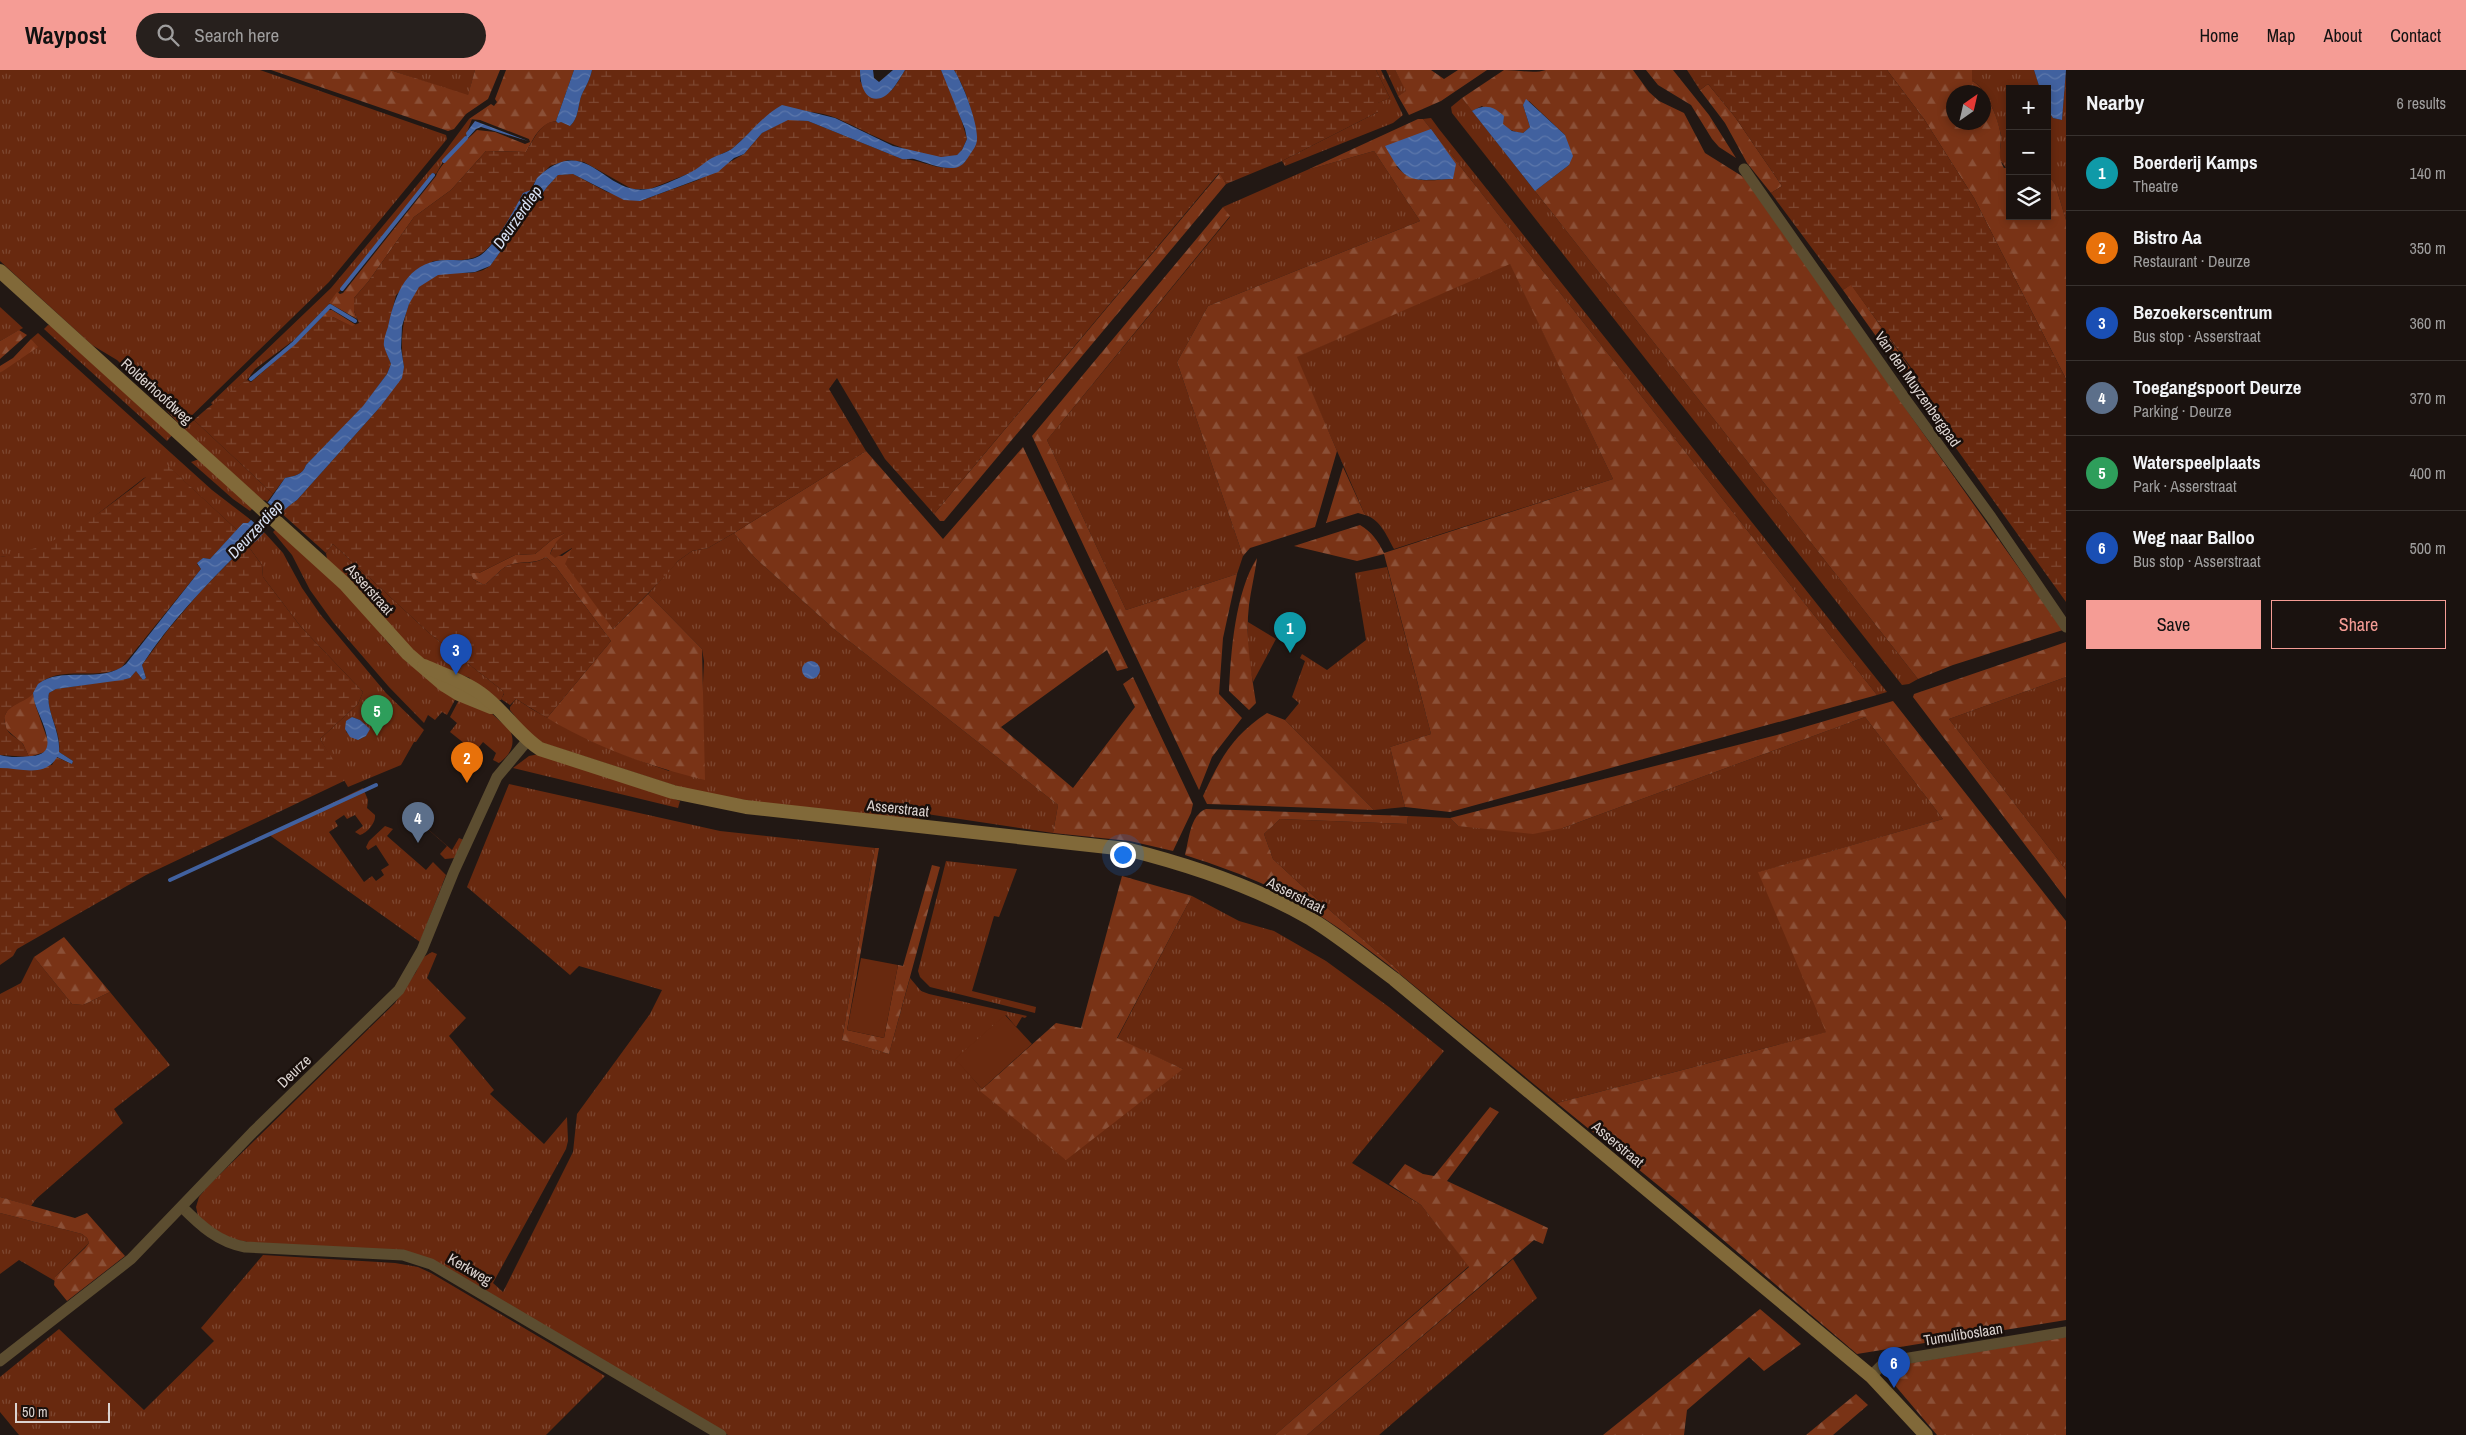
<!DOCTYPE html>
<html lang="en">
<head>
<meta charset="utf-8">
<style>
  body { margin:0; font-family:"Archivo Narrow",sans-serif; background:#27201d; color:#f1f3f6 }
  .controls { position:absolute; right:15px; top:15px; display:grid; overflow:hidden; border-radius:0px; box-shadow:0 2px 8px #0003 }
  .controls button { width:45px; height:45px; display:grid; place-items:center; padding:0; border:0; border-bottom:1px solid #38322f; background:#1a120f; color:#f1f3f6; font:25px sans-serif }
  .compass { position:absolute; left:1946px; top:15px; width:45px; height:45px; border-radius:50%; background:#1a120f; box-shadow:0 2px 8px #0003; rotate:34deg }
  .scale { position:absolute; left:15px; bottom:12px; width:95px; box-sizing:border-box; padding-left:5px; border:2px solid #dcd4d1; border-top:0; font-size:14px; line-height:18px; white-space:nowrap; color:#dcd4d1; -webkit-text-stroke:4px #190f0b; paint-order:stroke }
  .you { position:absolute; left:1122px; top:784px; width:18px; height:18px; margin:-12px; border:4px solid #fff; border-radius:50%; background:#1a73e8; box-shadow:0 0 0 8px #1a73e833 }
  .badge { display:grid; place-items:center; width:32px; height:32px; border-radius:50%; background:#f59c95; color:#fff; font-size:16px; font-weight:700 }
  .pin { position:absolute; translate:-50% -41px; filter:drop-shadow(0 1px 2px #0008) }
  .pin::after { content:''; position:absolute; top:26px; width:18px; height:15px; background:inherit; clip-path:polygon(0 0,100% 0,50% 100%) }
  .list { margin:0; padding:0; list-style:none }
  h2 { display:flex; justify-content:space-between; align-items:center; height:65px; margin:0; padding:0 20px; font-size:21px }
  h2 small { font-size:16px; font-weight:400; color:#9f9e9e }
  .list li { display:grid; grid-template-columns:32px 1fr auto; gap:15px; align-items:center; box-sizing:border-box; height:75px; padding:0 20px; border-top:1px solid #38322f }
  .list b { display:block; font-size:19px; white-space:nowrap }
  .list p { margin:0; font-size:16px; white-space:nowrap; color:#9f9e9e }
  .list em { font-size:16px; font-style:normal; color:#9f9e9e }
  .actions { display:flex; gap:10px; padding:15px 20px }
  .actions a { flex:1; padding:11px 0; border:1px solid #f59c95; border-radius:0px; text-align:center; font-size:18px; color:#f59c95 }
  .actions .main { background:#f59c95; color:#111 }
  .icon { flex:none; width:28px; height:28px; fill:none; stroke:currentColor; stroke-width:2; stroke-linecap:round; stroke-linejoin:round }
  .map { position:relative; flex:none; width:2066px; height:1365px; overflow:hidden }
  header { display:flex; align-items:center; gap:30px; box-sizing:border-box; height:70px; padding:0 25px; background:#f59c95; color:#111 }
  header strong { font-size:24px }
  nav { display:flex; gap:28px; margin-inline-start:auto; font-size:18px }
  .search { width:350px; height:45px; background:#27201d; display:flex; align-items:center; gap:12px; box-sizing:border-box; padding:0 18px; border-radius:28px; color:#9f9e9e; font-size:19px }
  main { display:flex }
  aside { flex:1; background:#1a120f }
  .map>svg:first-child { display:block }
  .grass { fill:url(#grass-tufts); fill-rule:evenodd }
  .forest { fill:url(#forest-firs); fill-rule:evenodd }
  .wetland { fill:url(#wetland-marsh) }
  .green { fill:#68290f }
  .water { fill:url(#water-waves) }
  .pier { fill:#221814 }
  .lines { fill:none; stroke-linecap:round; stroke-linejoin:round }
  .stream { stroke:#41619f; stroke-width:4 }
  .minor { stroke:#5c4d30; stroke-width:11 }
  .secondary { stroke:#816939; stroke-width:14 }
  .labels { text-anchor:middle; dominant-baseline:central; stroke-width:5; stroke-linejoin:round; paint-order:stroke }
  .street-label { font-size:15px; fill:#dcd4d1; stroke:#190f0b }
  .water-label { font-size:16px; font-style:italic; fill:#d7e1f4; stroke:#190f0b }
</style>
</head>
<body>
<header>
<strong>Waypost</strong>
<div class="search"><svg class="icon" aria-label="search" viewBox="0 0 24 24"><circle cx="10" cy="10" r="6"/><path d="M15 15l6 6"/></svg>Search here</div>
<nav><a>Home</a><a>Map</a><a>About</a><a>Contact</a></nav>
</header>
<main>
<div class="map">
<svg width="2066" height="1365" viewBox="0 0 2066 1365">
  <defs>
    <pattern id="grass-tufts" width="24" height="20" patternUnits="userSpaceOnUse" patternTransform="scale(1.25)"><rect width="24" height="20" fill="#68290f"/><path d="M3 7l-1-3M5 7V3M7 7l1-3M15 17l-1-3M17 17v-4M19 17l1-3" fill="none" stroke="#7d4731"/></pattern>
    <pattern id="forest-firs" width="22" height="20" patternUnits="userSpaceOnUse" patternTransform="scale(1.25)"><rect width="22" height="20" fill="#793316"/><path d="M5 1l3.5 6h-7zM16 11l3.5 6h-7z" fill="#8b5037"/></pattern>
    <pattern id="wetland-marsh" width="20" height="14" patternUnits="userSpaceOnUse" patternTransform="scale(1.25)"><rect width="20" height="14" fill="#68290f"/><path d="M1 5h8M5 5V1M11 12h8M15 12V8" fill="none" stroke="#7d4731"/></pattern>
    <pattern id="water-waves" width="16" height="10" patternUnits="userSpaceOnUse" patternTransform="scale(1.25)"><rect width="16" height="10" fill="#41619f"/><path d="M0 5q4-4 8 0t8 0" fill="none" stroke="#5c77ab"/></pattern>
  </defs>
  <rect width="100%" height="100%" fill="#221814"/>
  <g class="grass">
    <polygon points="0,0 260,0 446,65 447,69 329,212 181,356 142,314 117,290 92,275 0,191"/>
    <polygon points="390,0 475,0 468,26"/>
    <polygon points="1376,0 1381,0 1403,45 1393,53 1285,96 1282,91 1378,42 1377,33 1390,28"/>
    <polygon points="1386,0 1395,0 1407,21 1398,26"/>
    <path d="M1972 0H2034L2040 19H2010V97L2007 99 1999 89C1999 82 2002 73 2001 65 1998 50 1987 17 1972 11Z"/>
    <polygon points="2066,1 2066,150 2055,114 2047,104 2047,39 2053,48 2062,50"/>
    <polygon points="1462,28 1918,609 1909,614 1902,615 1452,43 1451,37"/>
    <polygon points="1431,48 1439,59 1887,622 1877,625 1423,49"/>
    <polygon points="469,49 472,49 465,68 444,90 436,104 433,103 331,232 294,270 255,299 247,310 213,335 211,333 331,218 443,84"/>
    <polygon points="1374,81 1420,151 1208,236 1177,292 1243,486 1237,504 1126,540 1047,370 1230,147 1223,137 1307,100"/>
    <path d="M1510 193 1613 409 1394 479C1387 466 1380 449 1365 445L1296 287Z"/>
    <polygon points="0,237 23,258 0,271"/>
    <polygon points="48,255 52,256 172,365 167,371 44,259"/>
    <polygon points="38,263 212,420 251,450 247,454 243,453 237,460 170,398 144,408 86,453 57,470 23,484 0,487 0,303 33,273 31,269"/>
    <polygon points="194,350 273,424 267,432 261,429 184,359"/>
    <polygon points="199,389 253,438 250,441 233,429 191,392"/>
    <polygon points="276,459 351,528 390,575 407,592 457,626 447,645 442,642 435,650 428,645 424,653 389,617 333,552 310,520 292,485 273,462"/>
    <path d="M264 462 283 483 302 518 320 544 386 623 424 660 416 672H414L401 695 348 717 320 669 358 634 363 622 301 557 263 507 262 495 248 476ZM352 647 360 650 369 659 366 666 358 670 346 662Z"/>
    <path d="M734 463 755 488 835 560 1058 735 1053 763 920 743 919 752 797 739 692 721 543 673 529 664 510 640V637L516 629C564 660 615 683 669 701L702 634 704 591 702 579 648 524 678 491 692 481 708 478Z"/>
    <polygon points="333,474 429,563 503,621 504,623 501,630 498,630 469,611 470,608 429,593 412,580 327,489 326,483"/>
    <polygon points="1387,497 1431,664 1390,677 1405,737 1374,740 1285,650 1299,633 1292,627 1305,591 1300,588 1302,584 1327,600 1366,570 1355,503"/>
    <polygon points="1248,552 1276,569 1253,612 1248,589"/>
    <polygon points="2066,607 2066,800 1949,649"/>
    <path d="M459 630 490 642 510 660C516 674 511 684 499 693L493 690 496 683 483 672 475 682 450 662 457 653 450 647Z"/>
    <polygon points="1865,647 1943,749 1759,802 1827,962 1557,1033 1401,905 1399,901 1300,814 1273,789 1264,764 1280,749 1407,754 1408,746 1450,748 1458,756 1563,758"/>
    <polygon points="539,684 680,731 678,738 513,698 529,686"/>
    <polygon points="509,714 720,761 875,778 842,970 889,984 910,908 921,921 929,924 1027,946 1025,948 1022,947 1016,957 1006,945 956,989 982,1019 981,1022 1183,999 1117,969 1192,826 1239,851 1274,861 1326,891 1389,937 1444,981 1352,1093 1421,1135 1469,1196 1275,1365 728,1365 429,1190 271,1176 225,1168 198,1146 196,1137 199,1127 208,1116 395,933 416,902 422,888 432,882 437,884 427,908 466,948 449,966 494,1020 490,1024 544,1074 567,1047 568,1071 566,1079 493,1213 503,1222 573,1082 577,1044 650,944 662,920 579,896 570,905 467,817"/>
    <path d="M363 718 368 730 367 738 375 745C376 753 367 763 360 765L355 762 363 756 355 745 347 749 344 745 335 751 338 756 329 762 364 812 372 806 376 811 384 805 381 800 389 795 376 775 368 780 366 777 369 771 385 756 393 759 387 766 426 800 433 792 446 805 420 872 268 764Z"/>
    <polygon points="399,734 452,780 459,768 464,770 455,788 445,789 440,784 447,776"/>
    <polygon points="946,791 1017,799 999,847 994,846 972,921 1036,937 1035,943 930,917 920,907 918,901"/>
    <polygon points="34,887 72,934 83,935 110,922 170,995 114,1039 123,1053 36,1129 31,1136 0,1127 0,924 21,913"/>
    <polygon points="0,1143 82,1164 87,1168 89,1173 55,1207 55,1211 19,1190 0,1204"/>
    <polygon points="263,1185 395,1193 418,1197 431,1203 605,1306 546,1365 19,1365 0,1342 0,1307 59,1259 144,1340 214,1271 201,1258"/>
    <polygon points="1513,1189 1537,1228 1379,1365 1307,1365"/>
  </g>
  <g class="forest">
    <polygon points="271,0 390,0 468,25 475,0 500,0 488,29 466,44 454,59 448,61"/>
    <path d="M506 0H574L556 51C539 54 534 68 526 82L486 81 451 120 414 147 368 212 354 228V241L357 249 329 233 337 222 340 224 343 223 436 106C441 92 464 73 477 60L495 62 525 74 530 72 529 69 480 50 469 49 491 34 494 36 497 32 495 29Z"/>
    <polygon points="1395,0 1431,0 1444,9 1458,0 1487,0 1441,31 1409,45 1398,26 1406,21"/>
    <path d="M1504 0C1518 0 1534 4 1546 0H1633L1649 22 1659 31 1684 43 1705 83 1745 108 1913 349 2063 560 1953 595 1918 609 1535 121 1569 95 1565 65 1529 31 1523 35 1530 57 1523 63C1507 63 1493 46 1482 36L1472 41 1462 28Z"/>
    <polygon points="1646,0 1673,0 1709,45 1736,88 1719,77 1712,69 1691,35 1658,15"/>
    <path d="M1887 0H1972V11C1986 17 2000 52 2001 67 2001 80 1997 86 2004 98L2010 97V146H2047V104L2055 114 2066 150V309L1974 128 1924 49ZM1954 22H1984V52H1954Z"/>
    <polygon points="1708,14 1735,47 1782,116 1771,123 1747,93 1725,53 1700,20"/>
    <path d="M1418 49H1423L1877 625 1450 742 1405 737 1390 677 1431 664 1384 484 1357 491 1294 476 1360 455C1372 462 1378 471 1384 483L1613 409 1510 194 1297 287 1337 381 1315 457 1250 478 1243 486 1177 292 1208 236 1420 151 1374 81 1307 100ZM1396 96 1453 109C1429 110 1413 115 1396 96Z"/>
    <polygon points="1220,103 1226,114 944,451 940,451 934,444"/>
    <polygon points="1223,137 1230,146 1047,370 1126,540 1237,504 1223,568 1219,624 1242,648 1212,687 1199,720 1032,366"/>
    <polygon points="1851,214 1925,319 1918,325 1843,220"/>
    <polygon points="328,240 332,240 356,255 352,257 333,247 322,247"/>
    <polygon points="19,260 27,265 0,289 0,271"/>
    <polygon points="31,269 38,277 0,303 0,296 13,288"/>
    <polygon points="1023,377 1128,598 1117,601 1107,580 1001,657 1073,718 1135,637 1123,614 1133,607 1193,734 1191,743 1173,781 1130,771 1053,763 1058,735 835,560 755,488 734,463 866,381 943,469"/>
    <polygon points="1343,397 1365,445 1358,443 1326,453"/>
    <path d="M567 462 552 479 550 484 562 486 573 478 570 485 613 559 648 524 702 579 705 710C650 697 596 677 547 648L611 571 556 497 546 487C534 495 520 490 507 496 499 500 492 510 484 515L473 509 470 503H479L515 485 535 484 553 469Z"/>
    <path d="M1257 488C1255 504 1251 519 1249 535 1245 568 1251 600 1256 633L1249 640 1229 621C1231 581 1235 523 1257 488Z"/>
    <polygon points="2066,572 2066,607 1949,649 2066,800 2066,829 1913,627 1914,624"/>
    <polygon points="33,623 35,634 49,674 45,682 29,687 23,674 6,659 4,647 8,639"/>
    <polygon points="1893,631 2066,851 2066,1250 1857,1284 1681,1134 1557,1033 1826,962 1758,802 1943,749 1865,647 1563,758 1533,764 1458,756 1450,748 1777,665"/>
    <path d="M1267 643 1285 650 1374 740 1207 734 1203 726C1220 689 1232 666 1267 643Z"/>
    <path d="M1206 739 1408 746 1407 754 1280 749 1264 764 1273 789 1300 814 1399 901 1401 905C1369 879 1336 855 1301 834 1265 812 1225 798 1185 785 1189 770 1190 745 1206 739Z"/>
    <polygon points="875,778 879,778 847,960 884,968 898,895 903,896 932,795 940,797 889,984 842,970"/>
    <polygon points="1122,806 1192,826 1117,968 1183,999 1066,1090 980,1021 1056,953 1081,958"/>
    <polygon points="64,867 110,922 83,935 72,934 34,887"/>
    <polygon points="1490,1037 1499,1042 1447,1111 1548,1158 1543,1174 1534,1170 1307,1365 1275,1365 1469,1197 1421,1135 1389,1114 1405,1094 1423,1104 1434,1106"/>
    <polygon points="0,1127 75,1148 87,1143 125,1186 67,1231 54,1215 55,1207 85,1178 89,1173 87,1168 82,1164 0,1143"/>
    <polygon points="1760,1239 1801,1274 1764,1301 1749,1287 1687,1340 1684,1365 1603,1365"/>
    <polygon points="2066,1267 2066,1365 1937,1365 1887,1306 1887,1297"/>
    <polygon points="1856,1324 1868,1335 1833,1365 1806,1365"/>
  </g>
  <g class="wetland">
    <path d="M592 0H860V11L870 26C889 31 896 15 905 0H941L957 35 967 69C964 75 962 82 957 85 932 99 860 58 836 48 820 41 800 42 783 36L764 49 732 79 713 88 695 101 650 119H632L584 92 568 90 550 96 536 110 529 122 523 123C515 140 492 184 472 188 458 192 446 189 433 191L396 225 384 275 391 294 387 304 363 337 306 395C303 405 294 406 285 408L273 424 194 350C210 335 229 322 247 310L251 312 297 272 322 247H333L352 256 359 253 354 241V228L368 212 414 147 451 120 486 81 526 82C538 62 546 42 570 56 580 47 577 34 583 22 587 14 590 9 592 0Z"/>
    <path d="M954 0H1376L1390 28 1378 33V42L1282 91 1226 114 1219 103 934 444 885 389 837 308 829 319 866 381 734 463 708 478 692 481 678 491 667 504 613 559 565 494 572 478 555 488 550 484 556 472 565 463 553 469 535 484 515 485 479 503H471L473 509 484 515C492 510 499 500 507 496 520 490 534 496 546 487L556 497 611 571 547 648 516 629 510 635 501 629 504 624 503 621 429 563 333 474 326 483 280 442 297 430 380 337 404 297C398 267 404 207 445 203 460 202 477 206 490 196L547 117 558 105 573 104 607 122 640 131 698 110 744 84 762 63 788 49 808 51 902 89C920 89 937 101 955 97 966 95 969 87 970 77 972 70 975 61 974 54 971 36 964 16 954 0Z"/>
    <polygon points="1687,0 1887,0 1924,49 1974,128 2066,309 2066,532 1918,325 1924,319 1915,303 1851,215 1843,220 1771,123 1782,116 1735,47 1708,14 1700,20"/>
    <path d="M163 391 237 460 210 489 203 488 197 494 201 499 121 598C98 609 69 598 46 609 37 614 36 623 28 628 15 636 0 639 6 657 8 665 17 667 22 673 25 677 27 682 29 687L0 685V487C47 480 82 456 119 428 135 416 150 405 163 391Z"/>
    <path d="M248 476 262 495 263 507 301 557 363 622 358 634 320 669 346 710 146 805 17 879 13 886 0 895V698L52 695 56 687 72 694 73 691 59 682C62 661 45 641 49 623L56 619 130 608 136 601 143 610 146 608 142 595 167 561 200 522 241 480Z"/>
  </g>
  <g class="green">
    <polygon points="861,888 898,895 884,968 847,960"/>
    <polygon points="1005,945 1032,974 982,1019 955,989"/>
  </g>
  <g class="water">
    <path d="M574 0H592C590 9 587 14 583 22 577 34 580 47 570 56L561 52 558 53 556 51Z"/>
    <path d="M860 0H873L874 8 879 12 893 0H905C900 8 891 25 881 28 864 33 860 12 860 0Z"/>
    <path d="M941 0H954C963 14 978 53 977 69 977 76 972 81 969 86 965 92 962 97 954 98 940 99 928 93 914 89 910 88 906 90 902 89L808 51 788 50 762 63 744 84 734 88 718 102 640 131 624 130 573 104 558 105 547 117 490 196 475 202 438 205 419 217 409 234 402 256 401 278 404 297 402 308 380 337 297 430C278 443 272 455 257 470 252 475 246 476 241 480 206 515 169 553 142 595L146 608 143 610 136 601 130 608 122 610 56 619 49 623C45 639 61 662 59 682L73 691 72 694 57 687C45 708 21 698 0 698V685C11 688 21 687 31 686 64 685 38 647 34 630L33 623 38 614C63 595 101 615 126 594L201 499 197 493 203 488 210 489 243 453H248L269 431 285 408C294 406 303 405 306 395L363 336 387 304 391 294C389 288 386 283 384 276 383 271 386 263 388 257 394 229 404 197 436 191 451 188 467 194 481 185 496 174 515 139 523 123L531 120C534 116 535 110 538 107 588 61 604 127 648 119 658 118 684 106 693 101 700 97 706 91 712 88 719 84 727 83 733 78 749 65 763 45 782 35L835 48 893 76 941 87 957 85 962 80 967 69 965 59Z"/>
    <polygon points="2034,0 2066,0 2062,50 2053,48 2047,39 2047,19 2040,19"/>
    <path d="M1526 29 1565 65 1573 86 1569 95 1535 121 1472 41C1485 34 1493 36 1504 46L1503 54 1512 61 1523 63 1530 57 1523 35Z"/>
    <polygon points="475,51 528,71 481,57 476,59 467,69 466,63"/>
    <path d="M1431 59 1456 94 1453 109C1411 110 1407 116 1385 76Z"/>
    <circle cx="811" cy="600" r="9"/>
    <polygon points="352,647 360,650 370,659 366,666 358,670 350,667 345,659 346,651"/>
  </g>
  <polygon class="pier" points="265,430 281,445 265,463 249,448"/>
  <g class="lines">
    <g class="stream">
      <polyline points="444,91 466,68"/>
      <polyline points="342,219 433,105"/>
      <polyline points="251,309 294,273 330,236 355,251"/>
      <polyline points="170,810 376,715"/>
    </g>
    <g class="minor">
      <polyline points="1744,99 1908,333 1991,447 2066,557"/>
      <path d="M182 1137C201 1156 218 1172 245 1177L403 1185 431 1194 721 1365"/>
      <polyline points="0,1291 131,1189 253,1062 399,920 422,880 454,801 497,707 527,671"/>
      <polyline points="1871,1306 1883,1294 1891,1291 2066,1262"/>
    </g>
    <g class="secondary">
      <polyline points="0,201 345,514 408,584 443,614 459,624 491,637"/>
      <path d="M424 596C442 604 464 611 480 623 503 639 517 664 540 679L673 722 746 737 1126 779C1190 795 1254 816 1311 849 1340 867 1367 889 1394 909L1871 1306 1926 1365"/>
    </g>
  </g>
  <g class="labels">
    <g class="street-label">
      <text transform="translate(1918 319) rotate(55)">Van den Muyzenbergpad</text>
      <text transform="translate(157 321) rotate(42)">Rolderhoofdweg</text>
      <text transform="translate(370 519) rotate(48)">Asserstraat</text>
      <text transform="translate(898 738) rotate(6)">Asserstraat</text>
      <text transform="translate(1296 825) rotate(27)">Asserstraat</text>
      <text transform="translate(294 1001) rotate(-44)">Deurze</text>
      <text transform="translate(1618 1074) rotate(40)">Asserstraat</text>
      <text transform="translate(470 1199) rotate(30)">Kerkweg</text>
      <text transform="translate(1963 1264) rotate(-9)">Tumuliboslaan</text>
    </g>
    <g class="water-label">
      <text transform="translate(517 147) rotate(-55)">Deurzerdiep</text>
      <text transform="translate(255 459) rotate(-47)">Deurzerdiep</text>
    </g>
  </g>
</svg>
<div class="controls">
<button>+</button>
<button>−</button>
<button><svg class="icon" aria-label="layers" viewBox="0 0 24 24"><path d="M12 4l9 5-9 5-9-5zM3 14l9 5 9-5"/></svg></button>
</div>
<svg class="compass" viewBox="-18 -18 36 36"><path d="M0-13l5 13h-10z" fill="#e53935"/><path d="M0 13l5-13h-10z" fill="#9f9e9e"/></svg>
<div class="scale">50 m</div>
<div class="you"></div>
<div class="pin badge" style="left:1290px;top:583px;background:#0f9aa8">1</div>
<div class="pin badge" style="left:467px;top:713px;background:#e8710a">2</div>
<div class="pin badge" style="left:456px;top:605px;background:#1a4fb4">3</div>
<div class="pin badge" style="left:418px;top:773px;background:#5c6f8a">4</div>
<div class="pin badge" style="left:377px;top:666px;background:#2e9e5b">5</div>
<div class="pin badge" style="left:1894px;top:1318px;background:#1a4fb4">6</div>
</div>
<aside>
<h2>Nearby<small>6 results</small></h2>
<ul class="list">
<li><span class="badge" style="background:#0f9aa8">1</span><div><b>Boerderij Kamps</b><p>Theatre</p></div><em>140 m</em></li>
<li><span class="badge" style="background:#e8710a">2</span><div><b>Bistro Aa</b><p>Restaurant · Deurze</p></div><em>350 m</em></li>
<li><span class="badge" style="background:#1a4fb4">3</span><div><b>Bezoekerscentrum</b><p>Bus stop · Asserstraat</p></div><em>360 m</em></li>
<li><span class="badge" style="background:#5c6f8a">4</span><div><b>Toegangspoort Deurze</b><p>Parking · Deurze</p></div><em>370 m</em></li>
<li><span class="badge" style="background:#2e9e5b">5</span><div><b>Waterspeelplaats</b><p>Park · Asserstraat</p></div><em>400 m</em></li>
<li><span class="badge" style="background:#1a4fb4">6</span><div><b>Weg naar Balloo</b><p>Bus stop · Asserstraat</p></div><em>500 m</em></li>
</ul>
<div class="actions"><a class="main">Save</a><a>Share</a></div>
</aside>
</main>
</body>
</html>
